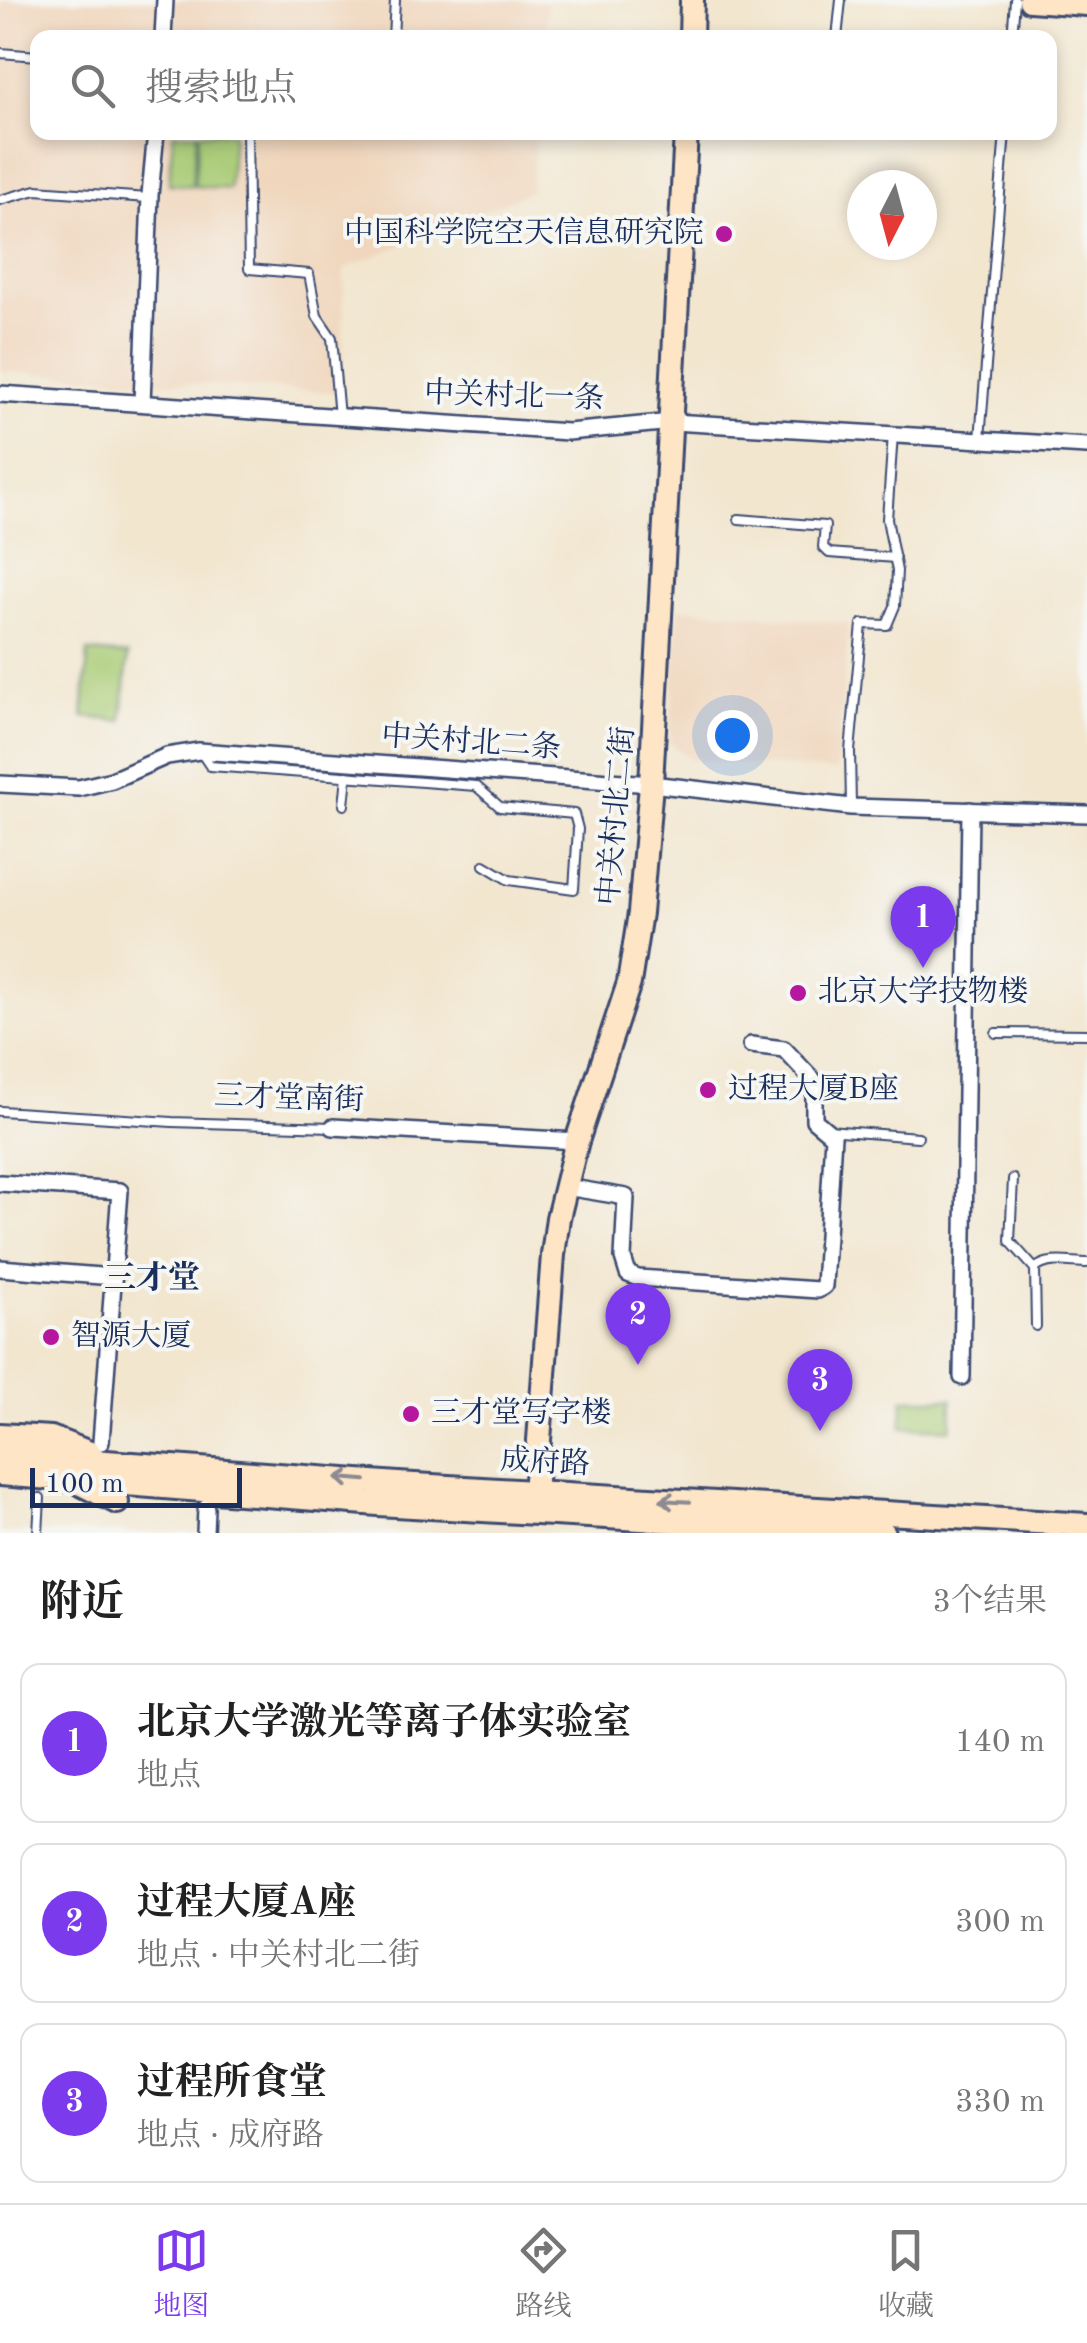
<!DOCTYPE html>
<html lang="zh">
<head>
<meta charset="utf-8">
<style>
  body { margin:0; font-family:"Old Standard TT","Noto Serif SC",serif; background:#f6f6f6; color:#222 }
  .compass { position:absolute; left:847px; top:170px; width:90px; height:90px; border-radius:50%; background:#fff; box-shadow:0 5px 15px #0003; rotate:186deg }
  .scale { position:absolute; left:30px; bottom:25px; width:212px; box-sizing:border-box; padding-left:10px; border:5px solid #1b2f5e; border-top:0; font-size:28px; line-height:35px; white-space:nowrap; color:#1b2f5e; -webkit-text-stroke:8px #f6f6f2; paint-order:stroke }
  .you { position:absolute; left:732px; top:735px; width:35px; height:35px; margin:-25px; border:8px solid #fff; border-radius:50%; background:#1a73e8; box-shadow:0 0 0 15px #1a73e833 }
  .badge { display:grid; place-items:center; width:65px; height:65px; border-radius:50%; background:#7c3aed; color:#fff; font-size:32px; font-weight:700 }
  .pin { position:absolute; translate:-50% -82px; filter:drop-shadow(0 2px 5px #0008) }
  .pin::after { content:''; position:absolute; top:52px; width:35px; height:30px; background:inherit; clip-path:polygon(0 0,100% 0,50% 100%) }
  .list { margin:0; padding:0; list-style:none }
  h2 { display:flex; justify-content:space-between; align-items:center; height:130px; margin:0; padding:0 40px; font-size:42px }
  h2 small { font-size:32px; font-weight:400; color:#767676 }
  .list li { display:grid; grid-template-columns:65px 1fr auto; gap:30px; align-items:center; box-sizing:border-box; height:160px; margin:0 20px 20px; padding:0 20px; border:2px solid #e0e0e0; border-radius:20px }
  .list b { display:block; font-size:38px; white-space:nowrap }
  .list p { margin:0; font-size:32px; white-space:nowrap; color:#767676 }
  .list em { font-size:32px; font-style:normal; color:#767676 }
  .icon { flex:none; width:55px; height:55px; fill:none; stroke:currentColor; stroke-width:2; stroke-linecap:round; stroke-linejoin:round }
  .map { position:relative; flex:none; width:1087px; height:1533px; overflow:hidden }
  .search { position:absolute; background:#fff; box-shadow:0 5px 15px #0003; left:30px; right:30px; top:30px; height:110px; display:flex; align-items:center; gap:25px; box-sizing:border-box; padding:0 35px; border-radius:20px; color:#767676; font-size:38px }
  .sheet { height:670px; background:#fff }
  nav { display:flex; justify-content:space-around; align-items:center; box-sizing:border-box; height:140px; border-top:2px solid #e0e0e0; background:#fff; font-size:28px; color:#767676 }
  nav a { display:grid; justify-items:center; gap:5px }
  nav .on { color:#7c3aed }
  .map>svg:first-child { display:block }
  .built { fill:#f0d6bc }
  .garden { fill:#a9cb74; stroke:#627d69; stroke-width:2.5 }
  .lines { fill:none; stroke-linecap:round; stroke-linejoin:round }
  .lane-casing { stroke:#3b4a6f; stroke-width:12 }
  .street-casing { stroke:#3b4a6f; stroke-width:20 }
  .secondary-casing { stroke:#3b4a6f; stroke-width:28 }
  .lane { stroke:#fff; stroke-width:8 }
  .street { stroke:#fff; stroke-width:15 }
  .secondary { stroke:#fee5c5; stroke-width:22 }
  .oneway { stroke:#8c8a92 }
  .poi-dot { fill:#b5179e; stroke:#f6f6f2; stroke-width:4 }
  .labels { text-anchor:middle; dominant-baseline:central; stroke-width:8; stroke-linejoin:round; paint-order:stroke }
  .poi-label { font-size:30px; fill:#1b2f5e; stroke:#f6f6f2; text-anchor:start }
  .street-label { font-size:30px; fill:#1b2f5e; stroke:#f6f6f2 }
  .neighbourhood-label { font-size:32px; font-weight:bold; fill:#1b2f5e; stroke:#f6f6f2 }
</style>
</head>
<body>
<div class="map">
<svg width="1087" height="1533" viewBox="0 0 1087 1533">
  <rect width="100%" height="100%" fill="#f6f6f2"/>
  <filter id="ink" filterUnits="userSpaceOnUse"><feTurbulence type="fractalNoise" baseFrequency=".01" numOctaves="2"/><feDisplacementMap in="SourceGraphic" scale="20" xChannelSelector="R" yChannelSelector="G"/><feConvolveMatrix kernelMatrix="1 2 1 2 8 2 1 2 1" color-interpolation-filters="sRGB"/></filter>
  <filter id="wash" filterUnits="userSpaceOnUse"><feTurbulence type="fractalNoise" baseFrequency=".0048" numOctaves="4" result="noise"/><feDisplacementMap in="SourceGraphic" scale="40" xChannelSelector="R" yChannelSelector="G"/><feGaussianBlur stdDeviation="2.25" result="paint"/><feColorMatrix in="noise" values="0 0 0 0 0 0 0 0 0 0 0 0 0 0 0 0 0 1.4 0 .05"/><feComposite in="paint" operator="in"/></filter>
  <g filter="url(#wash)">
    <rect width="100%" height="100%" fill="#f2e6cf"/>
    <g class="built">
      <polygon points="0,0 508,0 548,3 545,37 38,38 38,132 536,133 531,191 344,269 342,393 0,371"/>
      <polygon points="679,608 849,624 837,771 692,760 669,743"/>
    </g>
    <g class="garden">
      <polygon points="173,133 197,133 192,186 169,184"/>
      <polygon points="199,133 233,133 229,189 194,186"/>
      <polygon points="88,652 128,655 122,721 83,717"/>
      <polygon points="903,1399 952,1399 951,1429 902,1427"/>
    </g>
  </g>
  <g filter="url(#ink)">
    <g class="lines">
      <defs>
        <g id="lane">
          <polyline points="393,38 395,0"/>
          <polyline points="837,38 841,0"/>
          <polyline points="1012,38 1015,0"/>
          <polyline points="0,53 38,56"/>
          <polyline points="247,132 249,269 309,274 317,316 332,338 339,417"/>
          <polyline points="0,200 36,190 148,198"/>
          <polyline points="980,439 1005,132"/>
          <polyline points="739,519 825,526 823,547 829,553 895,558"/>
          <polyline points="202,754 210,766 476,786 500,807 574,814 578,829 574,889 509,880 484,865"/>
          <polyline points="344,805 347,776"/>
          <polyline points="851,805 850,751 862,624 887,625 895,606 897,571 887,519 893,434"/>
          <polyline points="996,1033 1087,1034"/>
          <polyline points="0,1111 172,1122 333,1127"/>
          <polyline points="828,1130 918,1137"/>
          <polyline points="1013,1179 1010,1241 1035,1269"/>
          <path d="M1036 1326 1035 1269C1048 1257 1070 1263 1087 1263"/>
          <polyline points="38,1533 40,1498"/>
        </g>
        <g id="street">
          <polyline points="163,38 165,0"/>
          <polyline points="0,394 568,432 672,422 1087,446"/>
          <polyline points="142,403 150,195 156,132"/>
          <polyline points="0,784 79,788 112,780 167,756 199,751 651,784 851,807 1087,814"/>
          <polyline points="333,1127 577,1141"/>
          <polyline points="0,1183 120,1191 101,1442"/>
          <polyline points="566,1187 626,1197 623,1258 628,1274 638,1278 818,1290 824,1286 833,1136 814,1120 814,1081 784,1049 751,1045"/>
          <polyline points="0,1268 113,1277"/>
          <polyline points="962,1377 970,810"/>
          <polyline points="205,1533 206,1508"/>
        </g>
        <g id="secondary">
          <polyline points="1030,0 1087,4"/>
          <polyline points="691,38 692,0"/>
          <polyline points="0,1435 51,1438 90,1453"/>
          <polyline points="0,1454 398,1484 1087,1525"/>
          <polyline points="0,1474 378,1504 883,1533"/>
          <polyline points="83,1485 117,1502"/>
          <polyline points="535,1493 553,1255 558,1218 577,1141 629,983 640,913 651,784 686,132"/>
        </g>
      </defs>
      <use href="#lane" class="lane-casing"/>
      <use href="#street" class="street-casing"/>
      <use href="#secondary" class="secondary-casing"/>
      <use href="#lane" class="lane"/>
      <use href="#street" class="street"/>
      <use href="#secondary" class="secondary"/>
    </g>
    <defs><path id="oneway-shaft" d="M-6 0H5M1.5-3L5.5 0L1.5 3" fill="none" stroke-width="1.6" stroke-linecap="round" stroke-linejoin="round" transform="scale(2.5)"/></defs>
    <g class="oneway">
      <use href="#oneway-shaft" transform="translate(351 1479) rotate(-175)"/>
      <use href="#oneway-shaft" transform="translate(675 1501) rotate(-177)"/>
    </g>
  </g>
  <g class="poi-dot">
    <circle cx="724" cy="234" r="10"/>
    <circle cx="798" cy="993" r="10"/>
    <circle cx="708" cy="1090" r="10"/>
    <circle cx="51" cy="1337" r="10"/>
    <circle cx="411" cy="1414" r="10"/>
  </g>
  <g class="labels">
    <g class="poi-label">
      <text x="704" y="234" text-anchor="end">中国科学院空天信息研究院</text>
      <text x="818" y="993">北京大学技物楼</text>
      <text x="728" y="1090">过程大厦B座</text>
      <text x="71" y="1337">智源大厦</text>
      <text x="431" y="1414">三才堂写字楼</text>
    </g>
    <g class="street-label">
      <text transform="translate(514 397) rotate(2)">中关村北一条</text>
      <text transform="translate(471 743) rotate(4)">中关村北二条</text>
      <text transform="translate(617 816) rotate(-85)">中关村北二街</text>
      <text transform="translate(289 1099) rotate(2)">三才堂南街</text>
      <text transform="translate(545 1463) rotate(3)">成府路</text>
    </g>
    <g class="neighbourhood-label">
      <text x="152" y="1280">三才堂</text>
    </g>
  </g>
</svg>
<svg class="compass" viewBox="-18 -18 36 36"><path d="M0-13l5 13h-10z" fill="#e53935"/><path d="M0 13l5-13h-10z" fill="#767676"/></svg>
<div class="scale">100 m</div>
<div class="you"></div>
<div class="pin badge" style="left:923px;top:968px">1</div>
<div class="pin badge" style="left:638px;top:1365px">2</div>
<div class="pin badge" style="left:820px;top:1431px">3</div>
<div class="search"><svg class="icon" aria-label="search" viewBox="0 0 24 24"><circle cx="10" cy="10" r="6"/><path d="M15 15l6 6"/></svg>搜索地点</div>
</div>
<section class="sheet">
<h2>附近<small>3个结果</small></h2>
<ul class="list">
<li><span class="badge">1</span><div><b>北京大学激光等离子体实验室</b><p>地点</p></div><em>140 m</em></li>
<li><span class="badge">2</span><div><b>过程大厦A座</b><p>地点 · 中关村北二街</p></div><em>300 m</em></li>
<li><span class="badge">3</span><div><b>过程所食堂</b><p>地点 · 成府路</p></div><em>330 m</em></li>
</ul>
</section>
<nav>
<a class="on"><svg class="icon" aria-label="map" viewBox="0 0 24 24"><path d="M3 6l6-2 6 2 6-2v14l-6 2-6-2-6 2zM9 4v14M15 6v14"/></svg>地图</a>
<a><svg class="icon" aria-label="directions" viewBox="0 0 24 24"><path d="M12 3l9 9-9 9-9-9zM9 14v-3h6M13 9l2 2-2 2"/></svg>路线</a>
<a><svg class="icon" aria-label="saved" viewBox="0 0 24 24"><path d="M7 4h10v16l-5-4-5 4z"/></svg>收藏</a>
</nav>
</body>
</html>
